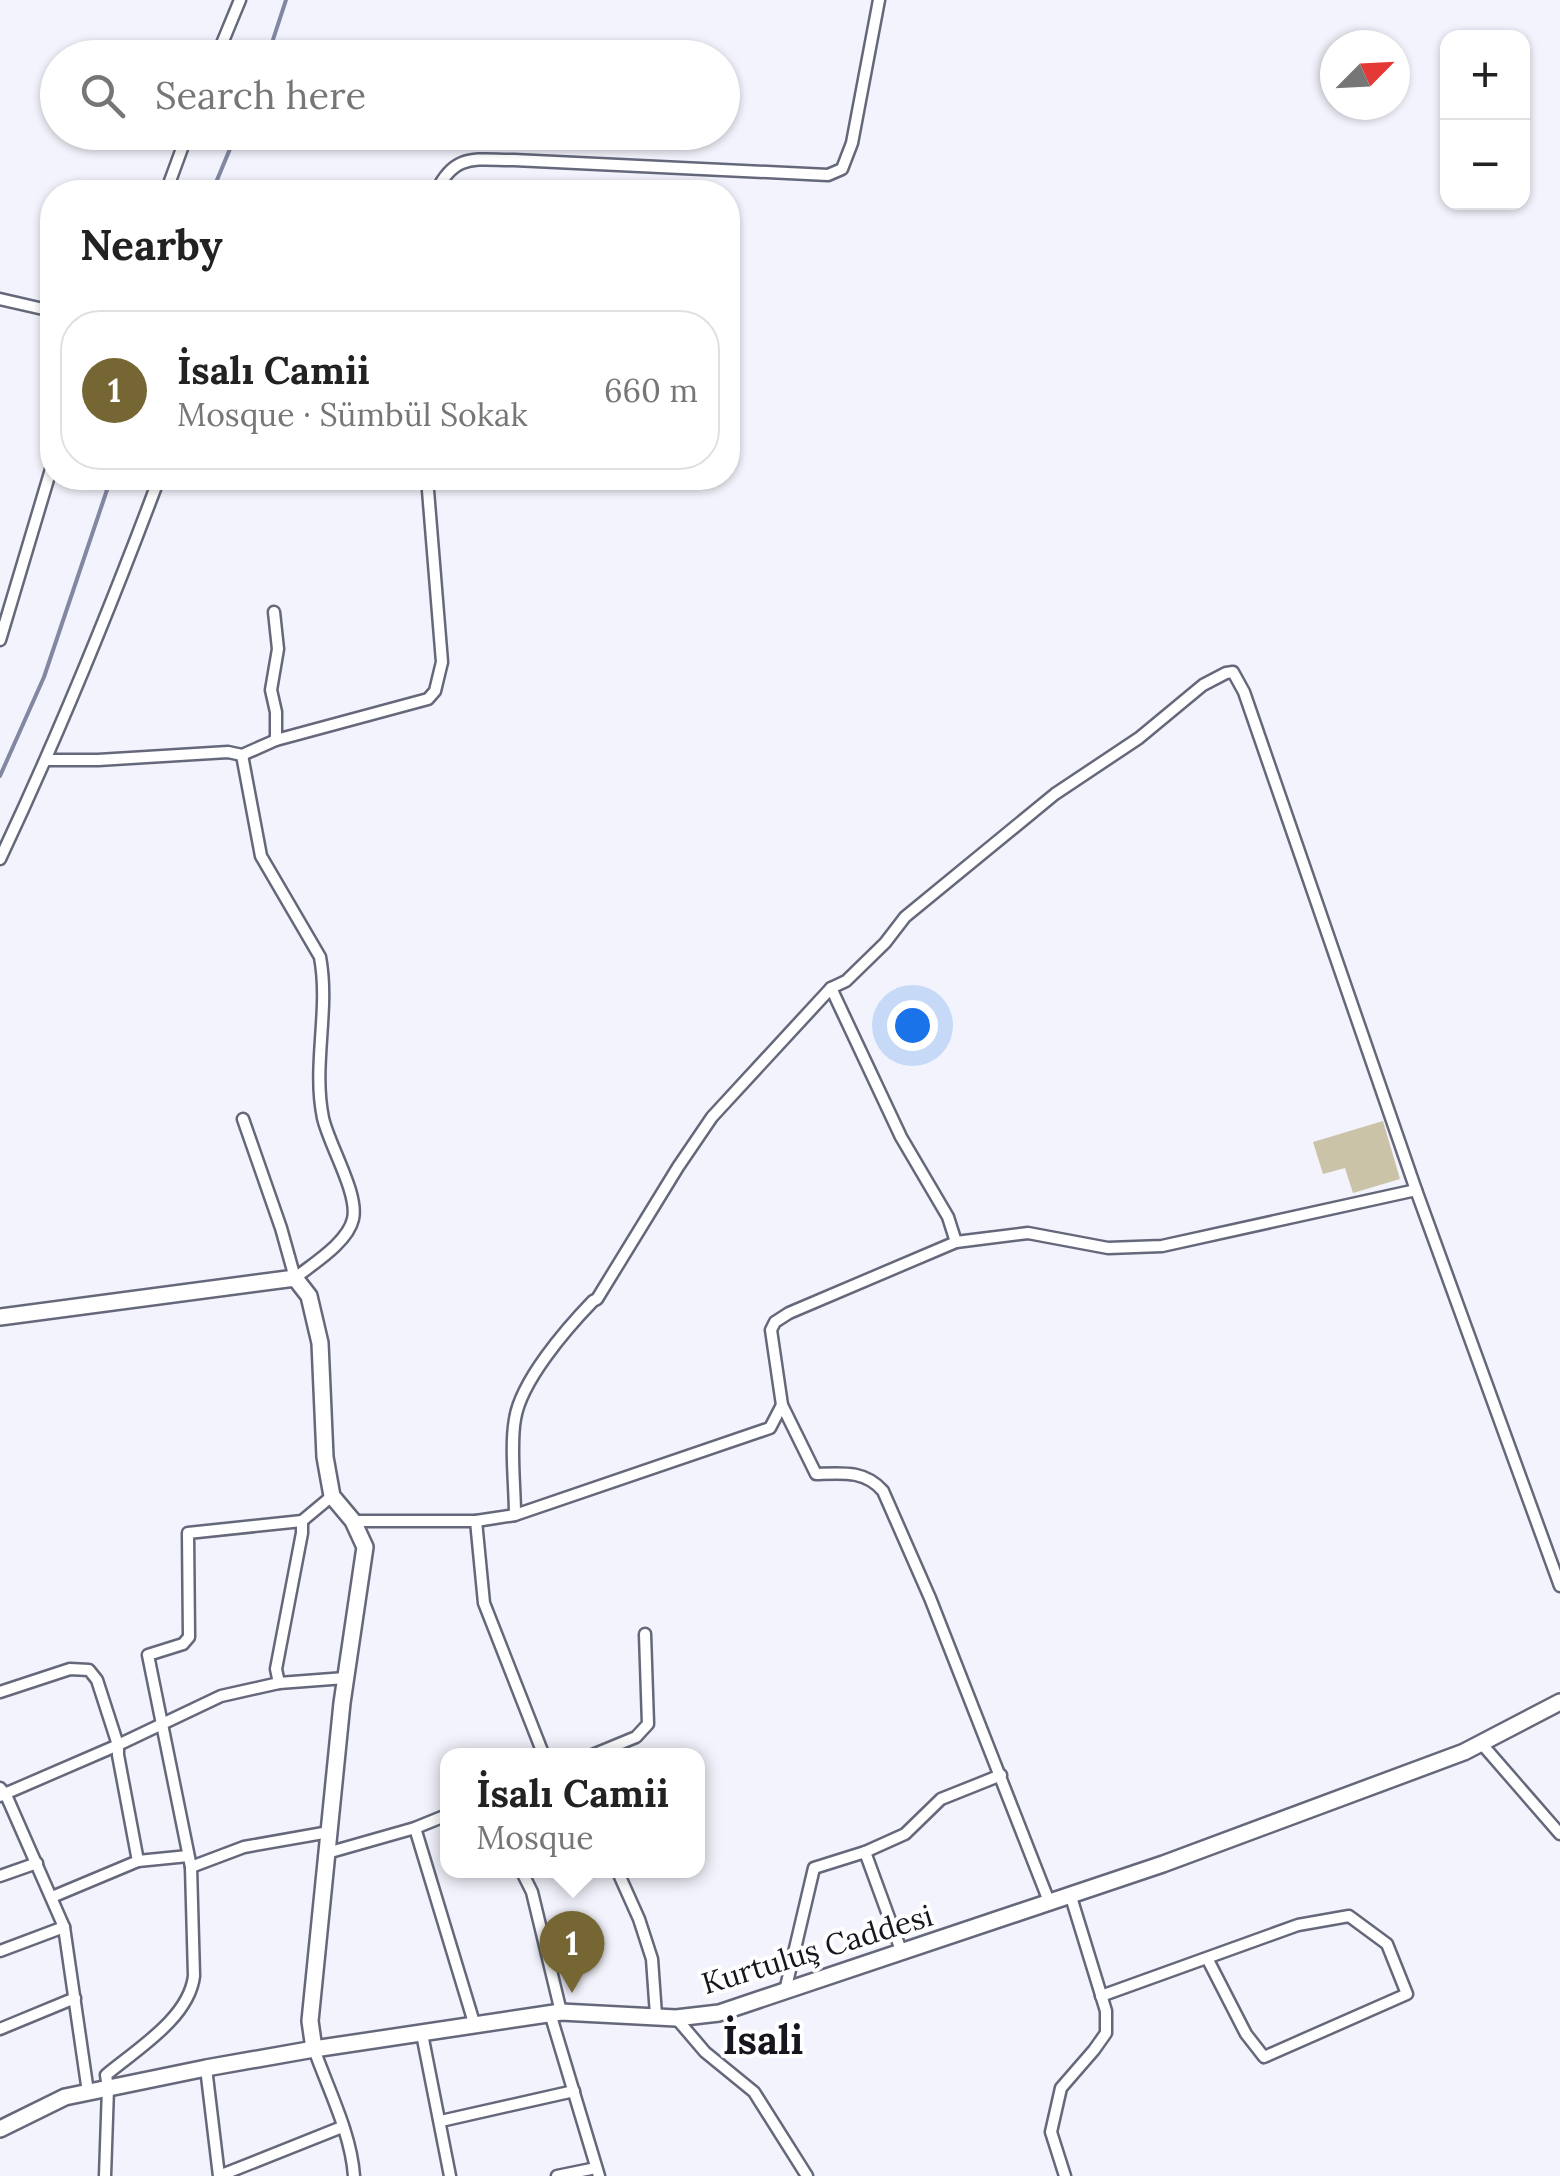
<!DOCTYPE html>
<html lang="en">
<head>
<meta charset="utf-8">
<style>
  body { margin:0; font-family:Lora,serif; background:#f6f6f6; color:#222 }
  .controls { position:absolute; right:30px; top:30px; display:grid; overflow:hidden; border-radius:20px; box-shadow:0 2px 8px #0004 }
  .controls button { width:90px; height:90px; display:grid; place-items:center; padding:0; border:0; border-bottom:2px solid #e0e0e0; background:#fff; color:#222; font:50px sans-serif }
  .compass { position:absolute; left:1320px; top:30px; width:90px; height:90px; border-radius:50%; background:#fff; box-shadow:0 2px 8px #0004; rotate:66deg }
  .you { position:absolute; left:912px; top:1025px; width:35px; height:35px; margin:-25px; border:8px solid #fff; border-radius:50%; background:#1a73e8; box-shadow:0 0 0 15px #1a73e833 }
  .badge { display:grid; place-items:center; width:65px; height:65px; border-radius:50%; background:#756633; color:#fff; font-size:32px; font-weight:700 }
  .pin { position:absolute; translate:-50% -82px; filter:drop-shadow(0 2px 5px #0008) }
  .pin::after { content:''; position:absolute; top:52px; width:35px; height:30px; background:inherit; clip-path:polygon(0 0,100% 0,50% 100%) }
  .popup { position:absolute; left:440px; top:1748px; width:265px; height:130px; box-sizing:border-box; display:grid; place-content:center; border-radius:20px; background:#fff; filter:drop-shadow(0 2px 8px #0005); font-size:32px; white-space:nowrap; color:#767676 }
  .popup b { font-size:38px; color:#222 }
  .popup::after { content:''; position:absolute; left:50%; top:100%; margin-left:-20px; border:20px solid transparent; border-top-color:#fff }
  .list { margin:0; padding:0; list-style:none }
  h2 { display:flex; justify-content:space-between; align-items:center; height:130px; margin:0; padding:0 40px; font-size:42px }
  h2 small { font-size:32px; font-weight:400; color:#767676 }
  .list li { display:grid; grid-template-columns:65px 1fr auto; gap:30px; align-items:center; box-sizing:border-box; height:160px; margin:0 20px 20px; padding:0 20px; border:2px solid #e0e0e0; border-radius:40px }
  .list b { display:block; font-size:38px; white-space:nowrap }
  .list p { margin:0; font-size:32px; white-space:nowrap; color:#767676 }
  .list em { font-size:32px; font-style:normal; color:#767676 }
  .icon { flex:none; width:55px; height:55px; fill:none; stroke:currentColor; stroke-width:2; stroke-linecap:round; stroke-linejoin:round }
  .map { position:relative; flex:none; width:1560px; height:2176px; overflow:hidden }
  .search { position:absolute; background:#fff; box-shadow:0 2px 8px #0004; left:40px; top:40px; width:700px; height:110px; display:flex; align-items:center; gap:25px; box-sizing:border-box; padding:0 35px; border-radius:55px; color:#767676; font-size:38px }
  .panel { position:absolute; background:#fff; box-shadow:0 2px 8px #0004; left:40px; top:180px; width:700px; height:310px; border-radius:40px }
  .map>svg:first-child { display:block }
  .green { fill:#cbc3a7 }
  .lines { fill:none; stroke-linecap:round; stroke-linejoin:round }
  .stream { stroke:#8287a2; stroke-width:4 }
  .street-casing { stroke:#64687a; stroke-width:15 }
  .secondary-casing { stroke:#64687a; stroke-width:20 }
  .street { stroke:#fff; stroke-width:10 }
  .secondary { stroke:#fff; stroke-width:15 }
  .labels { text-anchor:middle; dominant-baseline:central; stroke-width:8; stroke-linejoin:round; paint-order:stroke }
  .street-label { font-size:30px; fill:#15161e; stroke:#fff }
  .district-label { font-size:40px; font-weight:bold; fill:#15161e; stroke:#fff }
</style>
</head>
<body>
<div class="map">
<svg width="1560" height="2176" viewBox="0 0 1560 2176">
  <rect width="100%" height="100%" fill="#f2f3fc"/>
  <polygon class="green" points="1383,1121 1400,1179 1353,1193 1345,1168 1323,1174 1313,1142"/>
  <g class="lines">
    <g class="stream">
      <polyline points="267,58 286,0"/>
      <polyline points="212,192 237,132"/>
      <polyline points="0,776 44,677 111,478"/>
    </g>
    <defs>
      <g id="street">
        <polyline points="216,58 240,0"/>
        <polyline points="166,192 188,132"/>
        <path d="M436 192C455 152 476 160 514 160L828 175 842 169 852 143 879 0"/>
        <polyline points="0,299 52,311"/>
        <polyline points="274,612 278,649 271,690 276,712 276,740"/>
        <polyline points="0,640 52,466"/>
        <path d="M242 755 261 856 320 957C330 1010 312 1065 323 1118 329 1145 359 1194 353 1219 348 1242 314 1263 295 1278L281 1228 243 1119"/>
        <polyline points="47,760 98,760 228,752 242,755 276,740 428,699 435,691 442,662 427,478"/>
        <path d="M0 859C58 736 110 609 158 481"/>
        <polyline points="831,988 901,1137 948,1217 956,1242"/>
        <path d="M515 1515C515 1486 510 1446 515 1419 521 1381 566 1329 593 1301L597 1299 678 1167 712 1117 831 988 846 981 885 943 905 917 1055 794 1139 738 1203 685 1226 673 1233 672 1244 692 1416 1190 1560 1586"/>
        <polyline points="353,1521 476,1521 515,1515 770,1428 782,1405"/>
        <polyline points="476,1521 484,1603 544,1756"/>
        <polyline points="279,1683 276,1669 302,1533 302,1521"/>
        <polyline points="0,1692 70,1669 89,1670 97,1680 118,1745 118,1755 138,1861 52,1897"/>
        <polyline points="1481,1743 1560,1834"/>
        <polyline points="590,1756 636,1737 648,1724 645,1634"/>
        <polyline points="0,1788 6,1795 64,1927 88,2092"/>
        <polyline points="0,1796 118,1745 221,1696 279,1683 345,1678"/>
        <polyline points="415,1828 475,2026"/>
        <polyline points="865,1852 902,1953"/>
        <polyline points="327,1853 415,1828 447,1815"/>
        <polyline points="138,1861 188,1856"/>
        <polyline points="191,1867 244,1847 329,1832"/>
        <polyline points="521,1870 532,1892 561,2012"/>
        <polyline points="617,1870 639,1919 652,1959 656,2015"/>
        <polyline points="0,1876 37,1863"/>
        <path d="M1050 1904 930 1598 883 1491C865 1470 842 1473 816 1474L782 1405 771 1330 775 1322 789 1313 956 1242 1028 1233 1108 1248 1162 1246 1416 1190"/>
        <polyline points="0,1951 64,1927"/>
        <polyline points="785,1991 814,1868 865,1852 905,1834 941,1799 1001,1775"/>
        <polyline points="1101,1996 1298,1925 1349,1916 1387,1944 1407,1994 1264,2057 1246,2034 1207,1958"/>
        <polyline points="550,2013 599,2176"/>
        <polyline points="676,2018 705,2052 754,2092 807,2176"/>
        <polyline points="0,2029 75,1998"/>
        <polyline points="422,2034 450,2176"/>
        <path d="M314 2049C328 2089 351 2133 354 2176"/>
        <polyline points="206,2068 219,2176 342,2127"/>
        <polyline points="441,2121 574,2091"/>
        <path d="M105 2176 108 2088 106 2075C137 2049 189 2018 194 1976L191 1867 148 1655 183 1644 189 1637 188 1533 302 1521 332 1496"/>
        <polyline points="557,2176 596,2168"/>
        <polyline points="1065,2176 1051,2132 1061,2088 1094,2050 1106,2033 1106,2011 1071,1897"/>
      </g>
      <g id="secondary">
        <polyline points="0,1317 295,1278 309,1296 320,1343 325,1457 332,1496 353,1521 365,1547 342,1703 310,2021 314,2049"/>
        <polyline points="0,2129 65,2097 206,2068 314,2049 561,2012 676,2018 719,2013 1163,1864 1464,1752 1560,1702"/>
      </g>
    </defs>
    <use href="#street" class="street-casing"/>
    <use href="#secondary" class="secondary-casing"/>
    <use href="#street" class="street"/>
    <use href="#secondary" class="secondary"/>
  </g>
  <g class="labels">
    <g class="street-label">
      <text transform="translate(817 1949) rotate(-17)">Kurtuluş Caddesi</text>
    </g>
    <g class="district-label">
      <text x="763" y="2039">İsali</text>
    </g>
  </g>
</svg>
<div class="controls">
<button>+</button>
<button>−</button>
</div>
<svg class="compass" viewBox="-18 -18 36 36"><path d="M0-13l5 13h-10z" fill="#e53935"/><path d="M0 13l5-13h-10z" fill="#767676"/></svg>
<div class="you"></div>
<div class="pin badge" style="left:572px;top:1993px">1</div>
<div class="popup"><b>İsalı Camii</b>Mosque</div>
<div class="search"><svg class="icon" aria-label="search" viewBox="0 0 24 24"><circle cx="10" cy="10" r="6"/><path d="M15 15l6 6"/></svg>Search here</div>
<section class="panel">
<h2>Nearby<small></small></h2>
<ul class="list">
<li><span class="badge">1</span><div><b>İsalı Camii</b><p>Mosque · Sümbül Sokak</p></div><em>660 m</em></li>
</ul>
</section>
</div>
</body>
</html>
